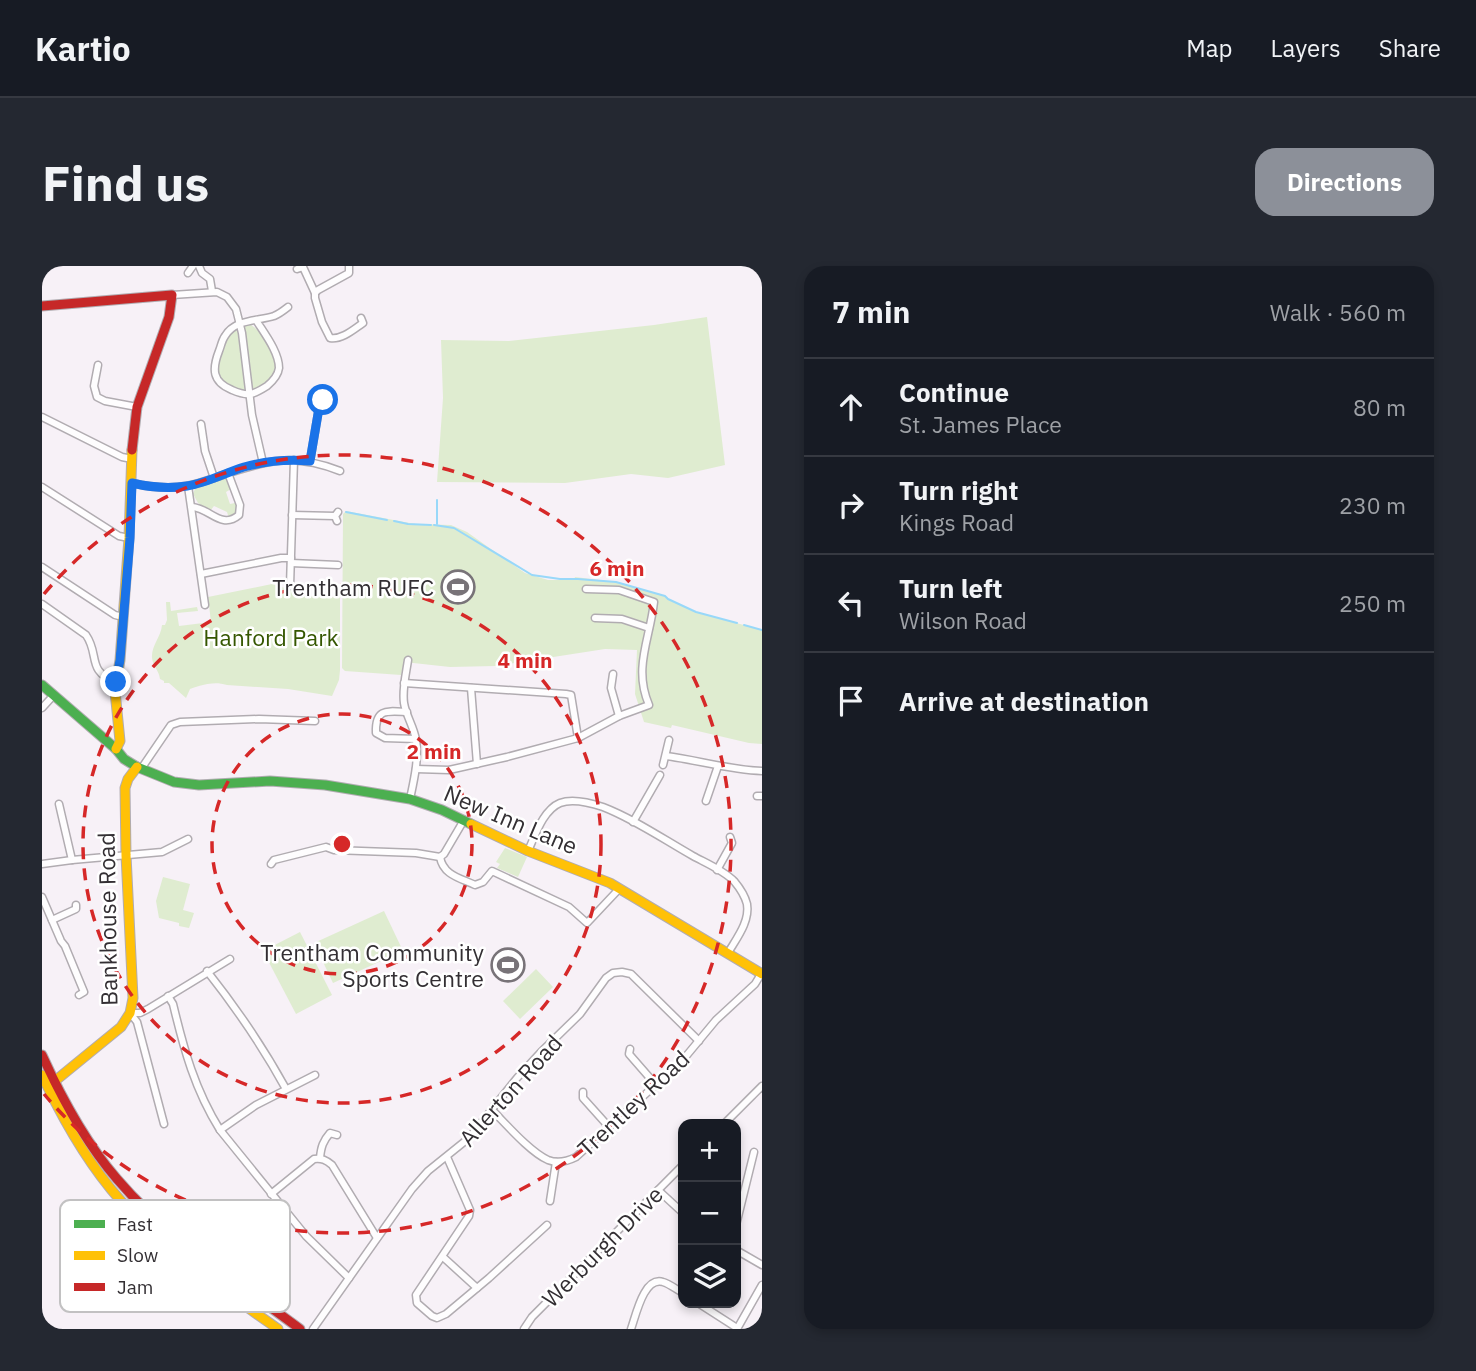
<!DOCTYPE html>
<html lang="en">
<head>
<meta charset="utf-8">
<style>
  body { margin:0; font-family:"IBM Plex Sans",sans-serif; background:#242831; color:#f1f3f6 }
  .controls { position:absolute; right:21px; bottom:21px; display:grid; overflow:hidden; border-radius:14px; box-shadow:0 4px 10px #0003 }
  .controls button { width:63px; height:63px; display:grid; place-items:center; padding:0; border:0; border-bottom:2px solid #363941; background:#171b24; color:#f1f3f6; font:35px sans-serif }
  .stop { position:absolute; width:21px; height:21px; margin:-16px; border:5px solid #1a73e8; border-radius:50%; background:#fff }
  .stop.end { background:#1a73e8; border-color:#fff; box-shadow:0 2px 7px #0008 }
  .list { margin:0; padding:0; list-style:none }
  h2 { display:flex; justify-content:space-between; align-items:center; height:91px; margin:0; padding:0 28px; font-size:30px }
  h2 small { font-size:23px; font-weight:400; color:#9ea1a6 }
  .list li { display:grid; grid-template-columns:46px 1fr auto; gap:21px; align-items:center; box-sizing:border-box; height:98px; padding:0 28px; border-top:2px solid #363941 }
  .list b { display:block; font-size:26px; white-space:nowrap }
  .list p { margin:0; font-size:23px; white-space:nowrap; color:#9ea1a6 }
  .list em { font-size:23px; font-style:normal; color:#9ea1a6 }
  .icon { flex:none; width:38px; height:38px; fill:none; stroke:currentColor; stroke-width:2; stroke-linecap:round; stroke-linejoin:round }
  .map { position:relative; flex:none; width:720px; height:1063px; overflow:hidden; border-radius:21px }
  header { display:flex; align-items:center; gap:42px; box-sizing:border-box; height:98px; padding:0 35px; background:#171b24; border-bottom:2px solid #363941 }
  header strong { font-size:33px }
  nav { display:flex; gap:38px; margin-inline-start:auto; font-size:24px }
  .intro { display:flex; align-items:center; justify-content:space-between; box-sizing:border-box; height:168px; padding:0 42px }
  h1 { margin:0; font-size:49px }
  .button { padding:18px 32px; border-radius:21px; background:#8c9099; color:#fff; font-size:24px; font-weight:700 }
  main { display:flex; gap:42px; padding:0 42px }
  aside { flex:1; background:#171b24; border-radius:21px; box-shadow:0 4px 10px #0003 }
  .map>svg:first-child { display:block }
  .green { fill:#dfecd0 }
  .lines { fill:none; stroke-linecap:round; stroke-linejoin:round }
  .stream { stroke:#98d8f9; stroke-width:2 }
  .street-casing { stroke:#b1acb1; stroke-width:9 }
  .fast-casing { stroke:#b1acb1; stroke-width:11 }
  .slow-casing { stroke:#b1acb1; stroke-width:11 }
  .jam-casing { stroke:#b1acb1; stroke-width:11 }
  .street { stroke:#fefdfe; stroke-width:6 }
  .fast { stroke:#4caf50; stroke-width:9 }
  .slow { stroke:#ffc107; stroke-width:9 }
  .jam { stroke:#c62828; stroke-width:9 }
  .route { stroke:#1a73e8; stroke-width:9 }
  .ring { fill:none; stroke:#d62828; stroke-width:3.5; stroke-dasharray:12 9 }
  .labels { text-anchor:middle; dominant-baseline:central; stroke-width:5; stroke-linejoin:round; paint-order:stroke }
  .poi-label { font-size:23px; fill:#332f33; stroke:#fff; text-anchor:end }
  .park-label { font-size:23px; fill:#355701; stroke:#fff }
  .street-label { font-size:23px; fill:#332f33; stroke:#fff }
  .key { fill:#fff; stroke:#c2c1c2; stroke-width:2 }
  .key-label { font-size:19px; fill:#332f33 }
  .centre { fill:#d62828; stroke:#fff; stroke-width:3.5 }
  .ring-label { font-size:21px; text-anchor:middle; font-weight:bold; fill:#d62828; stroke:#fff; stroke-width:5; stroke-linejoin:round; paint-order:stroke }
</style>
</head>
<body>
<header>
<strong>Kartio</strong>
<nav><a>Map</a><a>Layers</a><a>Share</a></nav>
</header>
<div class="intro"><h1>Find us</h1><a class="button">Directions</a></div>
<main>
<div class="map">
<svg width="720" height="1063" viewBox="0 0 720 1063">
  <rect width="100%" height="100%" fill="#f7f1f7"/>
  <g class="green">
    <polygon points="665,51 683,199 626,212 589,208 523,217 395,216 401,132 399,74 467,75 612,59"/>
    <path d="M207 58C219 63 232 85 234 98 234 102 233 105 231 110L213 124 208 122 202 63 203 60Z"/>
    <path d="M197 64 204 123 200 126C192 122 180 119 177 109 173 100 183 71 191 66 193 65 195 64 197 64Z"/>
    <polygon points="182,211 185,212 189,221 189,223 184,226 188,238 193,237 195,239 195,248 187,252 185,246 172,240 168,245 156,237 151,228 154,220"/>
    <polygon points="304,245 373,258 409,259 425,266 483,307 506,314 532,314 533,311 574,316 623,330 626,333 654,346 720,364 720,478 707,477 630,459 629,462 602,456 593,428 595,384 563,383 453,400 408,401 362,396 359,409 303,405 300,402 301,248"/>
    <path d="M230 318 243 322 266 321V330L298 331V404L297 414 290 430 246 423 185 419C171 415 161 419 148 423L144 432 127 417H122V415L118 413C117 404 111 401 110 392 109 380 119 371 120 359H123L125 354 124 336H128L129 345 155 341 156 345 135 347 137 360 169 356 166 331Z"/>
    <polygon points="463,582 485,591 476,611 455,602 458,598 454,596"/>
    <polygon points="121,611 148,618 141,644 152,647 147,662 137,660 137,657 117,652 114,635"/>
    <polygon points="342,645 361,685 291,717 272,677"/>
    <polygon points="258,666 290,729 254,748 221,685"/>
    <polygon points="494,703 511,721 478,753 461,735"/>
  </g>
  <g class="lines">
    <g class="stream">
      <polyline points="304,246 345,254"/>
      <polyline points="352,255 366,258 389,259"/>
      <polyline points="395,258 395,234"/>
      <polyline points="392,259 412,262 490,309 518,313 536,313 574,316 623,330 626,333 654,346 695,357"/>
      <polyline points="702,359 720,364"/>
    </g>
    <defs>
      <g id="street">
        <polyline points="157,0 160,7 168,13 170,25"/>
        <path d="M255 3 261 1 273 27V32L280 56 288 72C300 74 312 63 321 57L319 52"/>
        <polyline points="146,7 151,0"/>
        <polyline points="273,27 276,24 307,7 307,0"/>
        <polyline points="130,29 175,26 185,31 194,43 200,67 210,149 221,197"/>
        <path d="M214 54C222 67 237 86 237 102 236 110 231 115 225 120 211 129 206 131 190 124 170 116 170 103 177 85 179 80 180 74 183 70 193 53 216 55 232 50 237 48 241 45 246 41"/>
        <polyline points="56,99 52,120 55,131 63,135 95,141"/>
        <polyline points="0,151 80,191 90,193"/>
        <polyline points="159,158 163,185 172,212"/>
        <polyline points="268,195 277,142 280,141 282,137 281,134 277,132 272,136 273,139 277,142"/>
        <path d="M90 217C107 221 126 223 144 220 156 218 169 213 181 209 225 194 252 187 298 205"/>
        <polyline points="146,220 163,339"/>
        <polyline points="0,221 77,270 87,272"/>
        <path d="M150 241C168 242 179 264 197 249L198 239 186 207"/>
        <polyline points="250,249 293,250"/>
        <polyline points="295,255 293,250 296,246"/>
        <polyline points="249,297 296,299"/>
        <polyline points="0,301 73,349 81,351"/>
        <polyline points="159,308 239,292 249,292"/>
        <polyline points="248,320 252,194"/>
        <path d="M0 338 44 369C58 389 44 405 74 416"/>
        <polyline points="553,352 580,353 607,362"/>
        <path d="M366 394C364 408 360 423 362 437 364 450 372 461 374 474 377 493 372 514 368 533"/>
        <polyline points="571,408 569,422 577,450"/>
        <polyline points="362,417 524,428 529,429 536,472"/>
        <polyline points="429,422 435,498"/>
        <polyline points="0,442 11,430"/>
        <path d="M365 446C345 445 333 442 334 467L343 472 374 473"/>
        <path d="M624 490C656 494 687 504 720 505"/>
        <polyline points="621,499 627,474"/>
        <polyline points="99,503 129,459 138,456 217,453 273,455"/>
        <path d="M374 503 407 504 465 491 536 472 577 450 607 439C591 402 608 373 612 336L577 324 544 323"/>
        <polyline points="715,530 720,530"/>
        <polyline points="664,535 676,500"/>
        <polyline points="17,538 30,594"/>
        <polyline points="591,556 618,509"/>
        <path d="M486 585C493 570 501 544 518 537 531 532 549 537 561 541 592 553 621 573 651 590 664 597 681 604 692 615 697 621 703 630 705 638 708 656 694 673 686 687"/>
        <path d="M398 591C401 609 418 612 433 619L441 616 450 605 527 641 545 657 577 623"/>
        <polyline points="0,598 30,594 120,586 146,573"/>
        <polyline points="229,598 232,594 284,581 292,584 374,587 398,591 402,588 422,554"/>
        <polyline points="675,604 690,577 688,571"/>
        <polyline points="0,631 19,675 23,680 42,726 37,729"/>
        <polyline points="10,654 34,643 34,639"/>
        <path d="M165 705C195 743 221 781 244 823"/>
        <path d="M126 730 131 738C142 784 153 824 178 864L264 970 307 1012"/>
        <polyline points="88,747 95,756 122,858"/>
        <polyline points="88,747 98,747 106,743 188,693"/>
        <polyline points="588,783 587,788 614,819"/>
        <polyline points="541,826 541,832 567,861"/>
        <path d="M450 844C464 858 488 886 506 894 516 898 526 895 534 891L640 795 674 754 713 718 719 708"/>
        <polyline points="682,858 720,820"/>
        <polyline points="178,864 214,839 273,809"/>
        <polyline points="405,891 428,944 427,950 374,1029 375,1037 390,1050 395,1052 404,1048 447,1012 505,959"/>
        <path d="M278 892C279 881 281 875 288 867L295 869"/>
        <polyline points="616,924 641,947"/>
        <path d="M229 928 272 893C280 892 284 894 290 899L335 972"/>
        <polyline points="508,935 514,896"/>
        <polyline points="694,959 712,886"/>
        <polyline points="694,984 720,999"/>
        <polyline points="401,991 435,1022"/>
        <polyline points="656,1037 695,1062"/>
        <polyline points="271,1063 370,923 386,905 427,872 475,812 499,786 538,748 564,712 571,707 580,706 589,708 657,775"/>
        <polyline points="482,1063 490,1051 641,899"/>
        <path d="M589 1063C594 1049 602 1010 621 1016 628 1018 635 1024 641 1027"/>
        <polyline points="695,1063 720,1019"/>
      </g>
      <polyline id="fast" points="0,419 74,483 82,493 95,501 132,516 157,519 228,515 283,519 368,533 400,544 429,558"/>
      <g id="slow">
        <polyline points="74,483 78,475 73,425 78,394 87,272 90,184"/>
        <polyline points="429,558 486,585 568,617 720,708"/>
        <path d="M0 809C21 854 46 898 79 935 124 985 181 1024 236 1063"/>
        <polyline points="8,819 79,761 88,747 91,732 84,589 83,522 86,513 95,501"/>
      </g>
      <g id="jam">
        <polyline points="0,40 130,29 127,51 95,141 90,184"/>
        <path d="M0 789C20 833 43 876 75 913 126 973 195 1016 258 1063"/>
      </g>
    </defs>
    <use href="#street" class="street-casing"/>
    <use href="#fast" class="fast-casing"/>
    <use href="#slow" class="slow-casing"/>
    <use href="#jam" class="jam-casing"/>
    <use href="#street" class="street"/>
    <use href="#fast" class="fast"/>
    <use href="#slow" class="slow"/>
    <use href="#jam" class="jam"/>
  </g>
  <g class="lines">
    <path class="route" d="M74 416 78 394 88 272 90 217C107 221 127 223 145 220 164 217 183 207 202 201 224 195 246 193 268 195L277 142 282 139 281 134"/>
  </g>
  <g class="ring">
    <circle cx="300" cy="578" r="130"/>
    <circle cx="300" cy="578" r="259"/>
    <path d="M2 328A389 389 0 1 1 2 828"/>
  </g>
  <defs>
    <symbol id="stadium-ring" viewBox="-11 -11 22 22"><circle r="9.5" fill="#fff" stroke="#787378" stroke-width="1.5"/><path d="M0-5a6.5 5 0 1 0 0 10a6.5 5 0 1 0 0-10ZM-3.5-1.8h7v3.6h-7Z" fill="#787378"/></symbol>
  </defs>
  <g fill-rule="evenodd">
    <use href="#stadium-ring" x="397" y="302" width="38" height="38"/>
    <use href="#stadium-ring" x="447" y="680" width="38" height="38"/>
  </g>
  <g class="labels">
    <g class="poi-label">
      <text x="392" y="321">Trentham RUFC</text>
      <text x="442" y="686">Trentham Community<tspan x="442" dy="26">Sports Centre</tspan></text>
    </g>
    <g class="park-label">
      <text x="229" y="371">Hanford Park</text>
    </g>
    <g class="street-label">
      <text transform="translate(469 553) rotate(23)">New Inn Lane</text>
      <text transform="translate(65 653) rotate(-91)">Bankhouse Road</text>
      <text transform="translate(468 824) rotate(-48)">Allerton Road</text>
      <text transform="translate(591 837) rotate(-43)">Trentley Road</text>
      <text transform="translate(560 980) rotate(-45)">Werburgh Drive</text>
    </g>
  </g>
  <rect x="18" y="934" width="230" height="112" rx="10" class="key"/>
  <rect x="32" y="954" width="31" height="8" fill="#4caf50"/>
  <rect x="32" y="985" width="31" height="9" fill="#ffc107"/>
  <rect x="32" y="1017" width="31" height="8" fill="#c62828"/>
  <g class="key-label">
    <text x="75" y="965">Fast</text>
    <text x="75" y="996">Slow</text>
    <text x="75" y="1028">Jam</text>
  </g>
  <circle cx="300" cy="578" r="10" class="centre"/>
  <g class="ring-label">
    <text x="575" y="310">6 min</text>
    <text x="483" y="402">4 min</text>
    <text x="392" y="493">2 min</text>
  </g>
</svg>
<div class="controls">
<button>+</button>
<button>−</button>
<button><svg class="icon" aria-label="layers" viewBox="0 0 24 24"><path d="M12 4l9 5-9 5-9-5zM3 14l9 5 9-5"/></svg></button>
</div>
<div class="stop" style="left:281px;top:134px"></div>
<div class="stop end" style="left:74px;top:416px"></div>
</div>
<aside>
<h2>7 min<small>Walk · 560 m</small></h2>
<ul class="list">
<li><svg class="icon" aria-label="ahead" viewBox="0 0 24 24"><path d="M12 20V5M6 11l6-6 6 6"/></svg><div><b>Continue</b><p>St. James Place</p></div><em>80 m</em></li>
<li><svg class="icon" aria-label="right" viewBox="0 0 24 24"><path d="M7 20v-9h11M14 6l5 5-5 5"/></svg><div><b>Turn right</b><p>Kings Road</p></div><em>230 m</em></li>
<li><svg class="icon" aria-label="left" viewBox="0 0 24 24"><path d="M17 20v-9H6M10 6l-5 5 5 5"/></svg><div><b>Turn left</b><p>Wilson Road</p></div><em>250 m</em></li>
<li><svg class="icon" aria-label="arrive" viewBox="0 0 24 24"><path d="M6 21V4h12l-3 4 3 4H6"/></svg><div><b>Arrive at destination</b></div></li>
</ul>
</aside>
</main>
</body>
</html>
